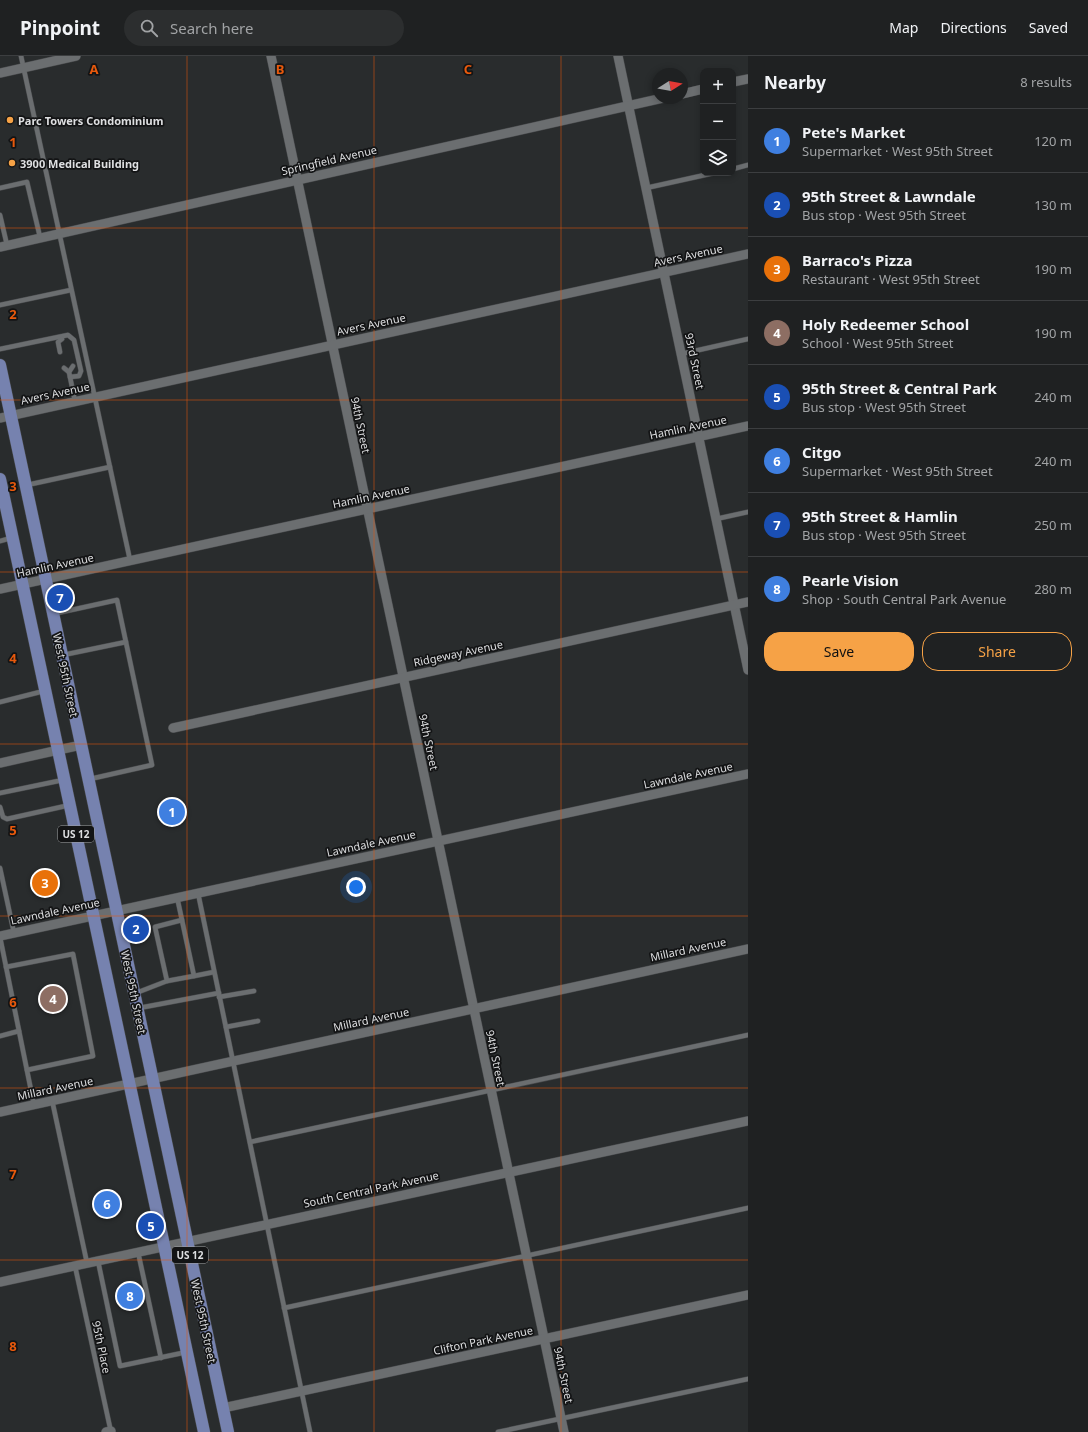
<!DOCTYPE html>
<html lang="en">
<head>
<meta charset="utf-8">
<style>
  body { margin:0; font-family:"Noto Sans",sans-serif; background:#2c2e2f; color:#f1f3f6 }
  .controls { position:absolute; right:12px; top:12px; display:grid; overflow:hidden; border-radius:8px; box-shadow:0 2px 6px #0003 }
  .controls button { width:36px; height:36px; display:grid; place-items:center; padding:0; border:0; border-bottom:1px solid #3c3e40; background:#1f2122; color:#f1f3f6; font:20px sans-serif }
  .compass { position:absolute; left:652px; top:12px; width:36px; height:36px; border-radius:50%; background:#1f2122; box-shadow:0 2px 6px #0003; rotate:79deg }
  .you { position:absolute; left:356px; top:831px; width:14px; height:14px; margin:-10px; border:3px solid #fff; border-radius:50%; background:#1a73e8; box-shadow:0 0 0 6px #1a73e833 }
  .badge { display:grid; place-items:center; width:26px; height:26px; border-radius:50%; background:#f6a246; color:#fff; font-size:13px; font-weight:700 }
  .pin { position:absolute; translate:-50% -50%; border:2px solid #fff; box-shadow:0 1px 4px #0006 }
  .list { margin:0; padding:0; list-style:none }
  h2 { display:flex; justify-content:space-between; align-items:center; height:52px; margin:0; padding:0 16px; font-size:17px }
  h2 small { font-size:13px; font-weight:400; color:#a1a3a5 }
  .list li { display:grid; grid-template-columns:26px 1fr auto; gap:12px; align-items:center; box-sizing:border-box; height:64px; padding:0 16px; border-top:1px solid #3c3e40 }
  .list b { display:block; font-size:15px; white-space:nowrap }
  .list p { margin:0; font-size:13px; white-space:nowrap; color:#a1a3a5 }
  .list em { font-size:13px; font-style:normal; color:#a1a3a5 }
  .actions { display:flex; gap:8px; padding:12px 16px }
  .actions a { flex:1; padding:9px 0; border:1px solid #f6a246; border-radius:16px; text-align:center; font-size:14px; color:#f6a246 }
  .actions .main { background:#f6a246; color:#111 }
  .icon { flex:none; width:22px; height:22px; fill:none; stroke:currentColor; stroke-width:2; stroke-linecap:round; stroke-linejoin:round }
  .map { position:relative; flex:none; width:748px; height:1376px; overflow:hidden }
  header { display:flex; align-items:center; gap:24px; box-sizing:border-box; height:56px; padding:0 20px; background:#1f2122; border-bottom:1px solid #3c3e40 }
  header strong { font-size:19px }
  nav { display:flex; gap:22px; margin-inline-start:auto; font-size:14px }
  .search { width:280px; height:36px; background:#2c2e2f; display:flex; align-items:center; gap:10px; box-sizing:border-box; padding:0 14px; border-radius:22px; color:#a1a3a5; font-size:15px }
  main { display:flex }
  aside { flex:1; background:#1f2122 }
  .map>svg:first-child { display:block }
  .lines { fill:none; stroke-linecap:round; stroke-linejoin:round }
  .lane-casing { stroke:#47494b; stroke-width:5.5 }
  .street-casing { stroke:#47494b; stroke-width:10 }
  .primary-casing { stroke:#47494b; stroke-width:13 }
  .lane { stroke:#6b6e70; stroke-width:4.5 }
  .street { stroke:#6b6e70; stroke-width:9 }
  .primary { stroke:#7682af; stroke-width:12 }
  .grid { fill:none; stroke:#e8590c; stroke-width:1; stroke-opacity:0.55 }
  .poi-dot { fill:#f6a246; stroke:#131415; stroke-width:1.5 }
  .labels { text-anchor:middle; dominant-baseline:central; stroke-width:3.5; stroke-linejoin:round; paint-order:stroke }
  .shield { fill:#131415; stroke:#a1a2a4; stroke-width:1 }
  .shield-label { font-size:10px; font-weight:bold; fill:#dedfe1 }
  .poi-label { font-size:11px; font-weight:bold; fill:#dedfe1; stroke:#131415; text-anchor:start }
  .street-label { font-size:11px; fill:#dedfe1; stroke:#131415 }
  .grid-label { font-size:13px; text-anchor:middle; font-weight:bold; fill:#e8590c; stroke:#131415; stroke-width:3.5; stroke-linejoin:round; paint-order:stroke }
</style>
</head>
<body>
<header>
<strong>Pinpoint</strong>
<div class="search"><svg class="icon" aria-label="search" viewBox="0 0 24 24"><circle cx="10" cy="10" r="6"/><path d="M15 15l6 6"/></svg>Search here</div>
<nav><a>Map</a><a>Directions</a><a>Saved</a></nav>
</header>
<main>
<div class="map">
<svg width="748" height="1376" viewBox="0 0 748 1376">
  <rect width="100%" height="100%" fill="#292c2d"/>
  <g class="lines">
    <defs>
      <g id="lane">
        <polyline points="21,0 130,504"/>
        <polyline points="733,113 748,109"/>
        <polyline points="0,132 27,126 40,181"/>
        <polyline points="646,132 714,117"/>
        <polyline points="0,159 7,189"/>
        <polyline points="0,249 71,234"/>
        <polyline points="0,293 68,279 74,284 81,315 79,320 70,321 75,345"/>
        <polyline points="60,296 58,286 62,283"/>
        <polyline points="681,298 748,283"/>
        <polyline points="64,312 69,316"/>
        <polyline points="70,321 69,316 73,310"/>
        <polyline points="27,429 110,411"/>
        <polyline points="716,463 748,456"/>
        <polyline points="0,485 11,482"/>
        <polyline points="53,558 117,544 152,709 90,723"/>
        <polyline points="63,599 126,586"/>
        <polyline points="0,646 44,635"/>
        <polyline points="0,737 63,724"/>
        <polyline points="0,751 3,761 7,763 70,749"/>
        <polyline points="0,812 14,877"/>
        <polyline points="198,837 310,1376"/>
        <polyline points="0,881 34,1049"/>
        <polyline points="6,911 73,898 93,1000 27,1014"/>
        <polyline points="194,920 214,916"/>
        <polyline points="167,925 155,871 182,864"/>
        <polyline points="136,937 167,925 194,920 177,841"/>
        <polyline points="219,941 254,935"/>
        <polyline points="139,952 219,937"/>
        <polyline points="226,971 258,965"/>
        <polyline points="0,980 19,975"/>
        <polyline points="52,1044 87,1207"/>
        <polyline points="250,1086 748,979"/>
        <polyline points="138,1196 161,1302"/>
        <polyline points="98,1205 120,1310 187,1296"/>
        <polyline points="75,1210 111,1376"/>
        <polyline points="284,1252 748,1152"/>
        <polyline points="498,1376 748,1323"/>
      </g>
      <g id="street">
        <polyline points="271,0 564,1376"/>
        <polyline points="618,0 748,614"/>
        <polyline points="0,17 76,0"/>
        <polyline points="733,26 748,23"/>
        <polyline points="682,38 703,33"/>
        <polyline points="0,191 663,42"/>
        <polyline points="0,362 748,198"/>
        <polyline points="0,533 748,370"/>
        <polyline points="173,672 748,546"/>
        <polyline points="0,707 81,689"/>
        <polyline points="0,880 748,718"/>
        <polyline points="0,1056 748,893"/>
        <polyline points="0,1226 748,1065"/>
        <polyline points="223,1352 748,1239"/>
        <polyline points="106,1376 111,1375"/>
      </g>
      <g id="primary">
        <polyline points="0,309 228,1376"/>
        <polyline points="0,423 204,1376"/>
      </g>
    </defs>
    <use href="#lane" class="lane-casing"/>
    <use href="#street" class="street-casing"/>
    <use href="#primary" class="primary-casing"/>
    <use href="#lane" class="lane"/>
    <use href="#street" class="street"/>
    <use href="#primary" class="primary"/>
  </g>
  <path class="grid" d="M187 0V1376M374 0V1376M561 0V1376M0 172H748M0 344H748M0 516H748M0 688H748M0 860H748M0 1032H748M0 1204H748"/>
  <g class="poi-dot">
    <circle cx="10" cy="64" r="4"/>
    <circle cx="12" cy="107" r="4"/>
  </g>
  <g class="labels">
    <g class="shield">
      <rect x="58" y="770" width="36" height="16" rx="3"/>
      <rect x="172" y="1191" width="36" height="16" rx="3"/>
    </g>
    <g class="shield-label">
      <text x="76" y="778">US 12</text>
      <text x="190" y="1199">US 12</text>
    </g>
    <g class="poi-label">
      <text x="18" y="64">Parc Towers Condominium</text>
      <text x="20" y="107">3900 Medical Building</text>
    </g>
    <g class="street-label">
      <text transform="translate(329 104) rotate(-13)">Springfield Avenue</text>
      <text transform="translate(688 199) rotate(-12)">Avers Avenue</text>
      <text transform="translate(371 268) rotate(-12)">Avers Avenue</text>
      <text transform="translate(695 305) rotate(78)">93rd Street</text>
      <text transform="translate(55 337) rotate(-12)">Avers Avenue</text>
      <text transform="translate(361 369) rotate(78)">94th Street</text>
      <text transform="translate(688 371) rotate(-12)">Hamlin Avenue</text>
      <text transform="translate(371 440) rotate(-12)">Hamlin Avenue</text>
      <text transform="translate(55 509) rotate(-12)">Hamlin Avenue</text>
      <text transform="translate(458 597) rotate(-12)">Ridgeway Avenue</text>
      <text transform="translate(66 619) rotate(78)">West 95th Street</text>
      <text transform="translate(429 686) rotate(78)">94th Street</text>
      <text transform="translate(688 719) rotate(-12)">Lawndale Avenue</text>
      <text transform="translate(371 787) rotate(-12)">Lawndale Avenue</text>
      <text transform="translate(55 855) rotate(-12)">Lawndale Avenue</text>
      <text transform="translate(688 893) rotate(-12)">Millard Avenue</text>
      <text transform="translate(134 936) rotate(78)">West 95th Street</text>
      <text transform="translate(371 963) rotate(-12)">Millard Avenue</text>
      <text transform="translate(496 1002) rotate(78)">94th Street</text>
      <text transform="translate(55 1032) rotate(-12)">Millard Avenue</text>
      <text transform="translate(371 1133) rotate(-12)">South Central Park Avenue</text>
      <text transform="translate(204 1265) rotate(78)">West 95th Street</text>
      <text transform="translate(483 1284) rotate(-12)">Clifton Park Avenue</text>
      <text transform="translate(102 1291) rotate(78)">95th Place</text>
      <text transform="translate(564 1319) rotate(78)">94th Street</text>
    </g>
  </g>
  <g class="grid-label">
    <text x="94" y="18">A</text>
    <text x="280" y="18">B</text>
    <text x="468" y="18">C</text>
    <text x="13" y="91">1</text>
    <text x="13" y="263">2</text>
    <text x="13" y="435">3</text>
    <text x="13" y="607">4</text>
    <text x="13" y="779">5</text>
    <text x="13" y="951">6</text>
    <text x="13" y="1123">7</text>
    <text x="13" y="1295">8</text>
  </g>
</svg>
<div class="controls">
<button>+</button>
<button>−</button>
<button><svg class="icon" aria-label="layers" viewBox="0 0 24 24"><path d="M12 4l9 5-9 5-9-5zM3 14l9 5 9-5"/></svg></button>
</div>
<svg class="compass" viewBox="-18 -18 36 36"><path d="M0-13l5 13h-10z" fill="#e53935"/><path d="M0 13l5-13h-10z" fill="#a1a3a5"/></svg>
<div class="you"></div>
<div class="pin badge" style="left:172px;top:756px;background:#3f7fe0">1</div>
<div class="pin badge" style="left:136px;top:873px;background:#1a4fb4">2</div>
<div class="pin badge" style="left:45px;top:827px;background:#e8710a">3</div>
<div class="pin badge" style="left:53px;top:943px;background:#8d6e63">4</div>
<div class="pin badge" style="left:151px;top:1170px;background:#1a4fb4">5</div>
<div class="pin badge" style="left:107px;top:1148px;background:#3f7fe0">6</div>
<div class="pin badge" style="left:60px;top:542px;background:#1a4fb4">7</div>
<div class="pin badge" style="left:130px;top:1240px;background:#3f7fe0">8</div>
</div>
<aside>
<h2>Nearby<small>8 results</small></h2>
<ul class="list">
<li><span class="badge" style="background:#3f7fe0">1</span><div><b>Pete's Market</b><p>Supermarket · West 95th Street</p></div><em>120 m</em></li>
<li><span class="badge" style="background:#1a4fb4">2</span><div><b>95th Street &amp; Lawndale</b><p>Bus stop · West 95th Street</p></div><em>130 m</em></li>
<li><span class="badge" style="background:#e8710a">3</span><div><b>Barraco's Pizza</b><p>Restaurant · West 95th Street</p></div><em>190 m</em></li>
<li><span class="badge" style="background:#8d6e63">4</span><div><b>Holy Redeemer School</b><p>School · West 95th Street</p></div><em>190 m</em></li>
<li><span class="badge" style="background:#1a4fb4">5</span><div><b>95th Street &amp; Central Park</b><p>Bus stop · West 95th Street</p></div><em>240 m</em></li>
<li><span class="badge" style="background:#3f7fe0">6</span><div><b>Citgo</b><p>Supermarket · West 95th Street</p></div><em>240 m</em></li>
<li><span class="badge" style="background:#1a4fb4">7</span><div><b>95th Street &amp; Hamlin</b><p>Bus stop · West 95th Street</p></div><em>250 m</em></li>
<li><span class="badge" style="background:#3f7fe0">8</span><div><b>Pearle Vision</b><p>Shop · South Central Park Avenue</p></div><em>280 m</em></li>
</ul>
<div class="actions"><a class="main">Save</a><a>Share</a></div>
</aside>
</main>
</body>
</html>
